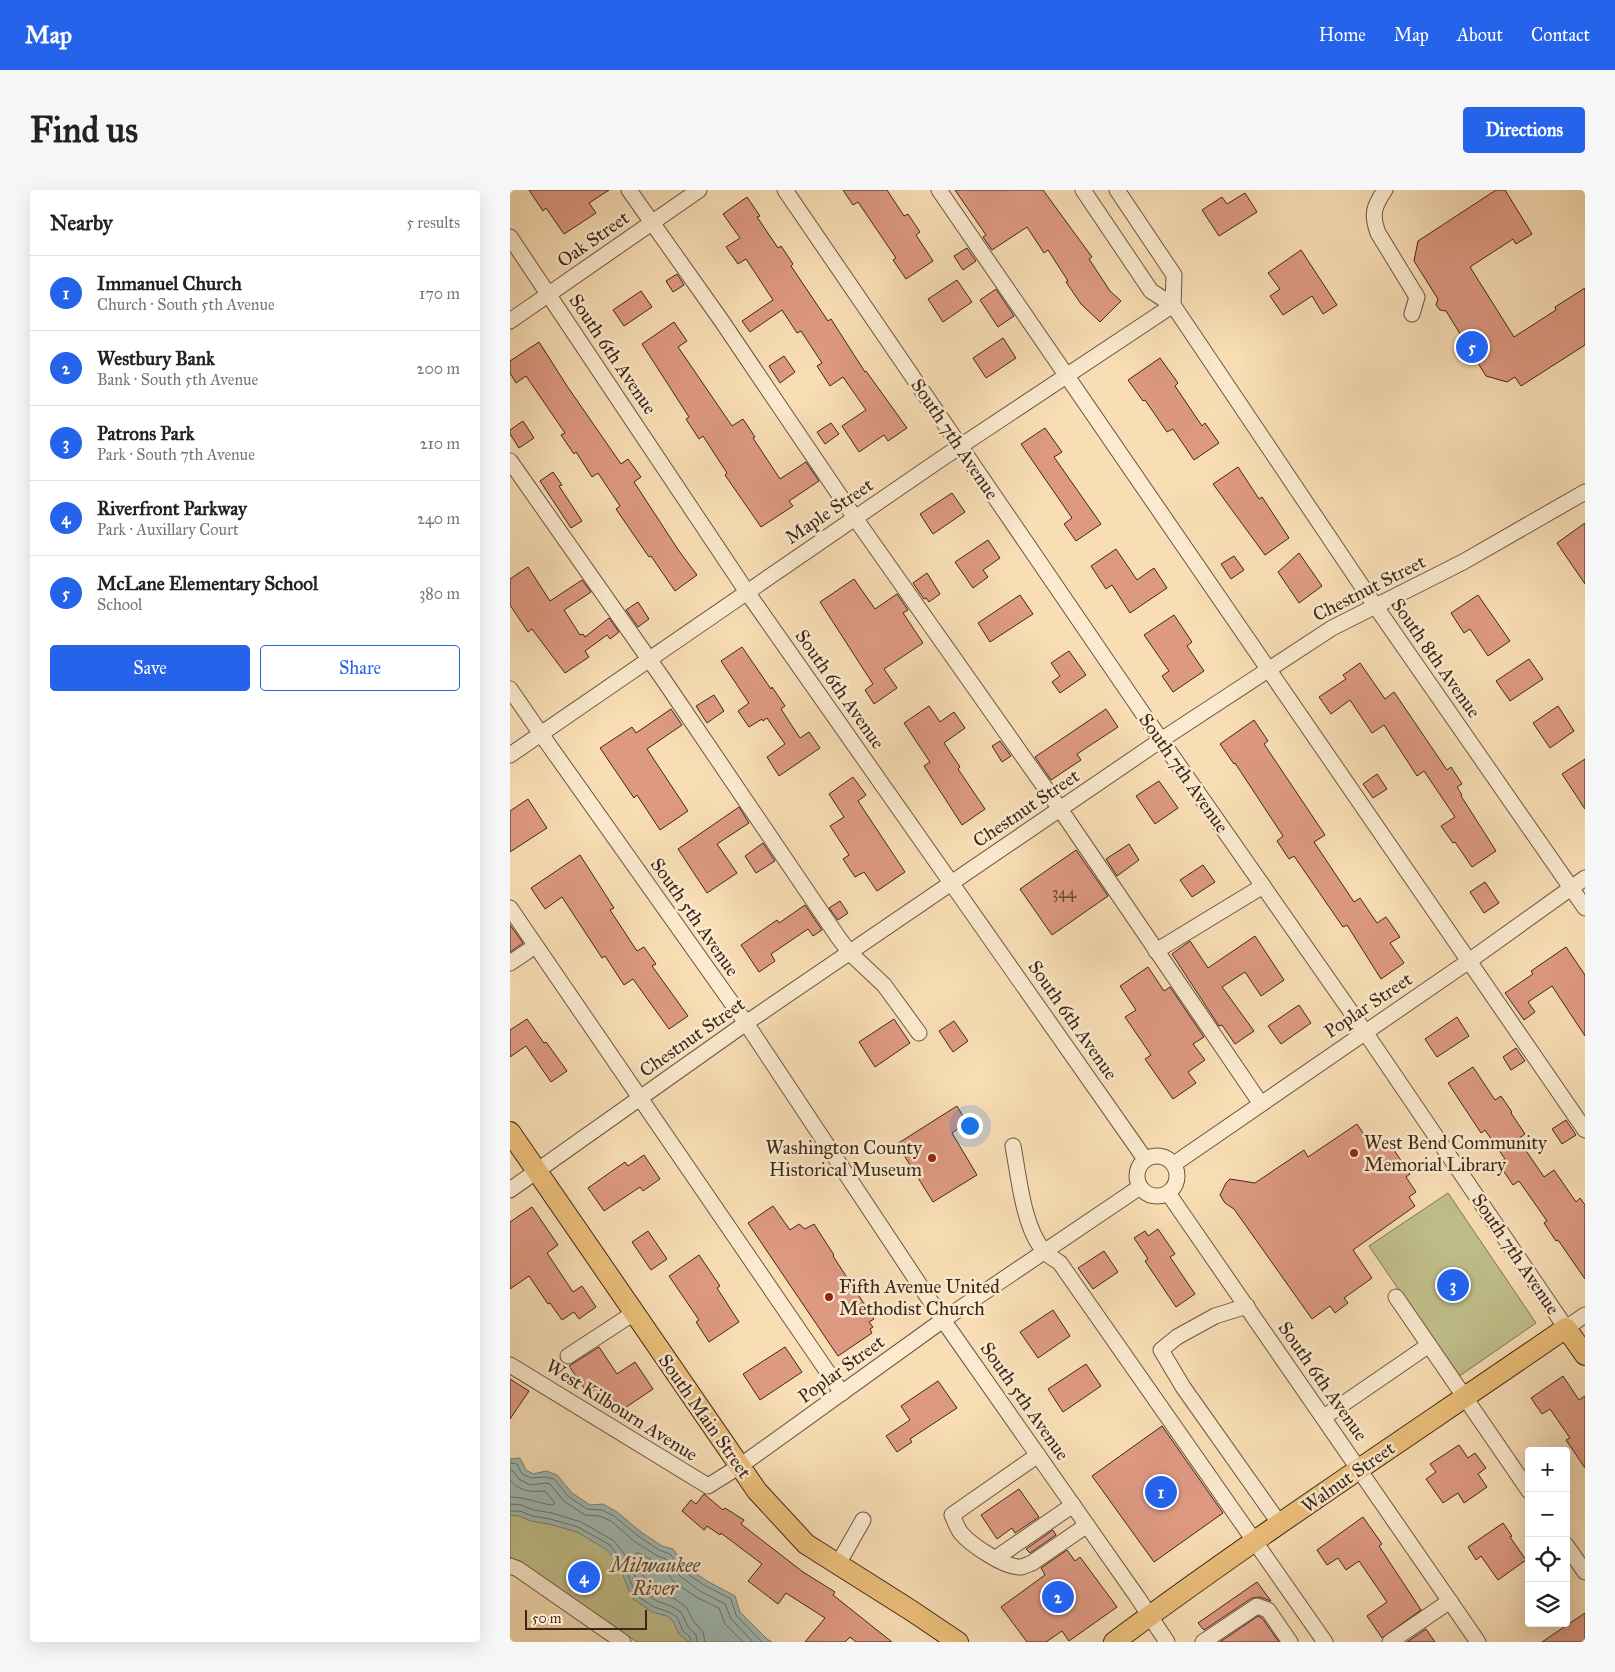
<!DOCTYPE html>
<html lang="en">
<head>
<meta charset="utf-8">
<style>
  body { margin:0; font-family:"IM FELL Great Primer",serif; background:#f6f6f6; color:#222 }
  .controls { position:absolute; right:15px; bottom:15px; display:grid; overflow:hidden; border-radius:5px; box-shadow:0 5px 20px #0002 }
  .controls button { width:45px; height:45px; display:grid; place-items:center; padding:0; border:0; border-bottom:1px solid #e0e0e0; background:#fff; color:#222; font:25px sans-serif }
  .scale { position:absolute; left:15px; bottom:12px; width:122px; box-sizing:border-box; padding-left:5px; border:2px solid #3e2719; border-top:0; font-size:14px; line-height:18px; white-space:nowrap; color:#3e2719; -webkit-text-stroke:4px #fbeacf; paint-order:stroke }
  .you { position:absolute; left:459px; top:935px; width:18px; height:18px; margin:-12px; border:4px solid #fff; border-radius:50%; background:#1a73e8; box-shadow:0 0 0 8px #1a73e833 }
  .badge { display:grid; place-items:center; width:32px; height:32px; border-radius:50%; background:#2563eb; color:#fff; font-size:16px; font-weight:700 }
  .pin { position:absolute; translate:-50% -50%; border:2px solid #fff; box-shadow:0 1px 5px #0006 }
  .list { margin:0; padding:0; list-style:none }
  h2 { display:flex; justify-content:space-between; align-items:center; height:65px; margin:0; padding:0 20px; font-size:21px }
  h2 small { font-size:16px; font-weight:400; color:#767676 }
  .list li { display:grid; grid-template-columns:32px 1fr auto; gap:15px; align-items:center; box-sizing:border-box; height:75px; padding:0 20px; border-top:1px solid #e0e0e0 }
  .list b { display:block; font-size:19px; white-space:nowrap }
  .list p { margin:0; font-size:16px; white-space:nowrap; color:#767676 }
  .list em { font-size:16px; font-style:normal; color:#767676 }
  .actions { display:flex; gap:10px; padding:15px 20px }
  .actions a { flex:1; padding:11px 0; border:1px solid #2563eb; border-radius:5px; text-align:center; font-size:18px; color:#2563eb }
  .actions .main { background:#2563eb; color:#fff }
  .icon { flex:none; width:28px; height:28px; fill:none; stroke:currentColor; stroke-width:2; stroke-linecap:round; stroke-linejoin:round }
  .map { position:relative; flex:none; width:1075px; height:1452px; overflow:hidden; border-radius:5px }
  header { display:flex; align-items:center; gap:30px; box-sizing:border-box; height:70px; padding:0 25px; background:#2563eb; color:#fff }
  header strong { font-size:24px }
  nav { display:flex; gap:28px; margin-inline-start:auto; font-size:18px }
  .intro { display:flex; align-items:center; justify-content:space-between; box-sizing:border-box; height:120px; padding:0 30px }
  h1 { margin:0; font-size:35px }
  .button { padding:12px 22px; border-radius:5px; background:#2563eb; color:#fff; font-size:18px; font-weight:700 }
  main { display:flex; gap:30px; padding:0 30px }
  aside { flex:1; background:#fff; border-radius:5px; box-shadow:0 5px 20px #0002 }
  .map>svg:first-child { display:block }
  .green { fill:#c1c08b; stroke:#807452 }
  .water { fill:#a0bbb6; stroke:#798077 }
  .lines { fill:none; stroke-linecap:round; stroke-linejoin:round }
  .shore { stroke:#6f7168; stroke-width:1 }
  .building { fill:#de9983; stroke:#3e2719 }
  .minor-casing { stroke:#6d5540; stroke-width:17 }
  .major-casing { stroke:#3e2719; stroke-width:22 }
  .minor { stroke:#fbeacf; stroke-width:15 }
  .major { stroke:#ecbf7a; stroke-width:20 }
  .poi-dot { fill:#8f2418; stroke:#fbeacf; stroke-width:2 }
  .labels { text-anchor:middle; dominant-baseline:central; stroke-width:5; stroke-linejoin:round; paint-order:stroke }
  .number-label { font-size:16px; fill:#664434 }
  .street-label { font-size:19px; fill:#3e2719; stroke:#fbeacf }
  .poi-label { font-size:19px; fill:#3e2719; stroke:#fbeacf; text-anchor:start }
  .water-label { font-size:20px; font-style:italic; fill:#564c40; stroke:#fbeacf }
</style>
</head>
<body>
<header>
<strong>Map</strong>
<nav><a>Home</a><a>Map</a><a>About</a><a>Contact</a></nav>
</header>
<div class="intro"><h1>Find us</h1><a class="button">Directions</a></div>
<main>
<aside>
<h2>Nearby<small>5 results</small></h2>
<ul class="list">
<li><span class="badge">1</span><div><b>Immanuel Church</b><p>Church · South 5th Avenue</p></div><em>170 m</em></li>
<li><span class="badge">2</span><div><b>Westbury Bank</b><p>Bank · South 5th Avenue</p></div><em>200 m</em></li>
<li><span class="badge">3</span><div><b>Patrons Park</b><p>Park · South 7th Avenue</p></div><em>210 m</em></li>
<li><span class="badge">4</span><div><b>Riverfront Parkway</b><p>Park · Auxillary Court</p></div><em>240 m</em></li>
<li><span class="badge">5</span><div><b>McLane Elementary School</b><p>School</p></div><em>380 m</em></li>
</ul>
<div class="actions"><a class="main">Save</a><a>Share</a></div>
</aside>
<div class="map">
<svg width="1075" height="1452" viewBox="0 0 1075 1452">
  <rect width="100%" height="100%" fill="#f9deb5"/>
  <filter id="stains"><feTurbulence type="fractalNoise" baseFrequency=".004" numOctaves="4"/><feColorMatrix values="0 0 0 0 .2 0 0 0 0 .09 0 0 0 0 .02 0 0 0 .5 -.17"/></filter>
  <radialGradient id="worn" r=".72"><stop offset=".6" stop-color="#630" stop-opacity="0"/><stop offset="1" stop-color="#630" stop-opacity=".3"/></radialGradient>
  <g class="green">
    <polygon points="938,1003 1026,1133 948,1187 859,1056"/>
    <polygon points="0,1318 56,1332 98,1354 163,1426 190,1452 127,1452 0,1367"/>
  </g>
  <polygon class="water" points="10,1268 16,1280 23,1284 36,1281 47,1285 62,1303 80,1315 93,1314 107,1322 131,1342 152,1356 163,1359 176,1377 197,1391 225,1406 230,1422 257,1449 262,1452 179,1452 169,1444 163,1431 157,1426 142,1422 122,1408 109,1375 97,1360 67,1342 39,1334 21,1331 9,1326 0,1325 0,1269"/>
  <g class="lines">
    <g class="shore">
      <polyline points="0,1273 7,1274 12,1284 21,1288 35,1287 44,1289 59,1307 77,1319 92,1320 104,1326 128,1346 149,1360 160,1364 173,1381 194,1395 221,1409 226,1425 252,1452"/>
      <polyline points="0,1280 3,1281 9,1289 20,1295 35,1293 40,1294 54,1311 75,1325 90,1326 101,1331 124,1351 146,1365 156,1369 170,1386 190,1401 215,1414 221,1429 243,1452"/>
      <path d="M0 1290C10 1302 21 1302 35 1301L45 1313 42 1315C28 1313 15 1307 0 1307"/>
      <polyline points="0,1314 11,1315 24,1320 42,1323 71,1332 104,1351 119,1370 131,1401 147,1411 161,1416 171,1422 178,1437 186,1445 187,1452"/>
      <polyline points="0,1321 10,1321 22,1326 40,1329 68,1337 100,1355 113,1373 126,1405 144,1417 159,1422 167,1427 173,1441 180,1447 181,1452"/>
      <polyline points="195,1452 193,1442 184,1432 176,1417 165,1409 150,1404 138,1396 125,1366 126,1363 129,1363 151,1375 163,1391 186,1407 209,1418 215,1434 233,1452"/>
    </g>
  </g>
  <g class="building">
    <polygon points="19,0 99,0 79,13 86,23 54,44 36,18 33,21"/>
    <polygon points="333,0 377,0 394,26 398,24 410,42 406,45 423,71 396,89 383,70 386,68 348,12 343,15"/>
    <polygon points="445,0 533,0 582,67 579,69 600,101 611,111 590,132 571,114 556,92 558,91 538,60 534,63 517,37 482,60 473,47 476,45"/>
    <polygon points="986,0 995,0 1022,44 1006,54 1003,49 960,77 1004,147 1046,120 1045,117 1075,98 1075,155 1011,196 1005,187 997,192 976,186 936,121 930,120 926,115 928,109 904,71 908,51"/>
    <polygon points="735,3 747,22 709,46 692,20 712,7 717,14"/>
    <polygon points="237,7 250,26 247,27 268,58 271,56 283,74 281,76 318,131 321,129 355,182 356,181 397,238 378,251 374,245 349,262 332,236 356,220 333,187 320,196 307,176 312,173 291,141 287,143 272,120 240,142 232,131 263,110 236,69 228,74 216,57 230,48 213,24"/>
    <polygon points="457,58 466,71 453,80 444,66"/>
    <polygon points="791,60 827,115 813,124 802,106 773,125 760,106 770,99 758,83"/>
    <polygon points="167,84 174,95 163,102 156,91"/>
    <polygon points="447,90 462,112 433,132 418,109"/>
    <polygon points="486,99 504,126 488,137 470,110"/>
    <polygon points="131,101 142,117 114,136 103,120"/>
    <polygon points="164,132 177,151 168,157 222,236 233,229 245,247 243,248 270,289 296,272 309,291 279,311 283,316 251,337 215,285 217,283 193,246 189,249 176,229 179,227 132,154"/>
    <polygon points="493,148 506,168 476,188 463,168"/>
    <polygon points="29,152 57,196 111,274 118,269 131,287 124,292 169,361 187,385 165,401 141,366 139,367 106,319 110,316 88,283 82,287 66,262 64,264 51,245 55,243 16,186 6,193 0,183 0,171"/>
    <polygon points="274,166 285,182 270,193 259,176"/>
    <polygon points="650,168 668,193 665,196 692,236 695,233 709,253 684,270 663,239 657,242 635,210 633,211 618,190"/>
    <polygon points="13,231 24,248 9,258 0,244 0,240"/>
    <polygon points="321,233 329,244 315,254 307,242"/>
    <polygon points="535,238 552,262 544,267 591,334 566,351 554,334 562,328 511,254"/>
    <polygon points="728,277 749,309 752,307 779,348 755,365 703,294"/>
    <polygon points="43,282 52,295 49,296 72,331 61,338 30,291"/>
    <polygon points="442,303 455,322 423,344 410,324"/>
    <polygon points="1075,333 1075,394 1047,353"/>
    <polygon points="478,350 490,368 473,380 478,387 463,398 445,372"/>
    <polygon points="606,359 627,390 644,378 657,398 620,423 602,395 596,399 581,376"/>
    <polygon points="789,363 812,396 789,413 768,382"/>
    <polygon points="724,366 734,380 721,389 711,374"/>
    <polygon points="18,377 40,411 72,390 81,402 54,420 70,445 73,444 75,447 99,428 109,442 100,449 97,445 75,461 79,467 55,483 22,439 18,442 0,415 0,389"/>
    <polygon points="417,383 430,404 419,412 416,408 414,409 403,393"/>
    <polygon points="344,389 365,419 387,404 398,420 393,423 413,453 374,479 387,498 364,514 355,500 363,494 310,412"/>
    <polygon points="510,405 523,424 480,452 468,433"/>
    <polygon points="968,405 1000,451 978,466 960,439 954,443 941,423"/>
    <polygon points="128,412 139,429 128,437 116,420"/>
    <polygon points="664,425 682,452 677,456 694,481 663,502 652,486 659,481 634,445"/>
    <polygon points="232,457 261,499 262,497 275,516 271,519 290,548 299,542 310,558 269,586 257,567 275,554 257,528 253,531 252,529 239,537 228,521 239,513 211,471"/>
    <polygon points="559,461 576,485 550,503 542,492 550,486 541,473"/>
    <polygon points="1019,469 1033,489 1000,511 986,491"/>
    <polygon points="850,473 875,509 884,502 937,580 941,577 952,594 947,597 952,605 951,606 986,661 962,677 945,652 943,653 931,636 945,627 914,581 907,586 874,535 862,543 840,510 821,524 809,507 836,489 833,485"/>
    <polygon points="204,505 214,521 197,533 186,516"/>
    <polygon points="419,516 430,532 444,522 455,538 434,553 450,577 448,579 475,619 452,635 414,576 420,572 394,533"/>
    <polygon points="1048,516 1064,541 1040,558 1023,533"/>
    <polygon points="161,519 172,535 137,559 178,621 150,640 127,605 124,608 90,558 122,537 126,543"/>
    <polygon points="596,519 608,537 567,564 571,570 541,590 525,567"/>
    <polygon points="744,530 758,551 754,554 815,645 804,652 844,712 850,708 867,733 876,727 890,747 880,753 894,773 871,789 837,735 833,737 784,666 779,669 767,651 773,646 725,573 724,574 710,554"/>
    <polygon points="490,551 501,566 492,572 482,556"/>
    <polygon points="1075,569 1075,619 1052,584"/>
    <polygon points="867,584 877,599 863,608 853,594"/>
    <polygon points="343,587 356,605 348,611 395,682 367,701 354,682 345,687 333,669 339,665 320,636 334,627 319,604"/>
    <polygon points="649,591 668,618 645,634 626,606"/>
    <polygon points="18,609 37,638 0,662 0,621"/>
    <polygon points="229,617 239,633 207,654 227,683 197,703 168,659"/>
    <polygon points="253,653 265,671 246,683 235,666"/>
    <polygon points="619,654 629,670 607,686 596,669"/>
    <polygon points="566,660 598,706 542,745 510,699"/>
    <polygon points="70,665 104,718 100,720 127,761 134,757 146,774 142,776 178,826 159,839 123,789 114,795 95,766 92,768 52,707 35,719 21,698"/>
    <polygon points="693,675 705,692 682,707 670,690"/>
    <polygon points="975,692 989,713 974,723 960,702"/>
    <polygon points="330,711 338,723 328,730 319,718"/>
    <polygon points="295,715 312,740 303,746 298,739 261,764 265,771 249,782 231,755 267,730 269,733"/>
    <polygon points="0,735 13,753 0,762"/>
    <polygon points="745,746 774,790 751,806 735,782 712,797 744,841 725,854 712,835 709,836 662,764 680,751 698,778"/>
    <polygon points="1056,757 1075,785 1075,846 1042,796 1018,812 1025,822 1014,830 995,803 1023,784 1021,781"/>
    <polygon points="638,777 654,801 660,797 694,847 683,854 695,870 678,882 686,893 663,909 635,869 641,865 615,827 626,820 610,796"/>
    <polygon points="789,815 801,833 771,854 758,836"/>
    <polygon points="947,827 959,846 927,867 915,849"/>
    <polygon points="17,829 34,853 36,852 57,881 41,892 16,856 0,867 0,840"/>
    <polygon points="384,829 400,853 365,877 349,852"/>
    <polygon points="444,831 458,851 443,862 429,841"/>
    <polygon points="1006,858 1015,871 1001,880 993,867"/>
    <polygon points="963,877 985,910 991,906 1002,922 1001,923 1015,944 1008,949 1034,987 1044,980 1066,1012 1070,1008 1075,1015 1075,1089 1048,1050 1046,1051 1034,1033 1037,1031 1009,991 1003,995 988,973 995,969 975,940 971,943 938,893"/>
    <polygon points="447,916 457,933 442,943 467,985 423,1012 387,954"/>
    <polygon points="1056,930 1066,945 1052,954 1042,939"/>
    <polygon points="847,934 859,952 868,946 877,960 882,957 900,984 896,987 906,1002 899,1007 905,1016 843,1060 862,1088 834,1108 838,1113 825,1123 820,1116 802,1129 724,1019 715,1013 710,1005 716,993 720,989 745,993 794,960 798,967"/>
    <polygon points="134,965 150,989 133,1001 130,997 94,1021 78,998 115,972 118,976"/>
    <polygon points="263,1016 280,1040 289,1034 295,1039 304,1034 324,1065 323,1066 364,1129 359,1132 363,1137 360,1139 362,1143 328,1166 238,1033"/>
    <polygon points="22,1017 48,1055 37,1063 63,1102 72,1096 86,1117 69,1129 64,1122 52,1130 40,1113 38,1114 19,1086 0,1099 0,1032"/>
    <polygon points="648,1039 665,1064 660,1067 685,1104 666,1117 635,1071 638,1069 624,1048 635,1041 638,1046"/>
    <polygon points="138,1041 157,1069 141,1080 122,1052"/>
    <polygon points="594,1061 608,1082 583,1099 568,1078"/>
    <polygon points="189,1065 210,1096 207,1098 229,1132 199,1152 186,1132 189,1130 159,1086"/>
    <polygon points="543,1120 560,1146 528,1168 510,1142"/>
    <polygon points="89,1157 107,1184 125,1172 143,1199 112,1220 106,1211 98,1217 86,1199 78,1204 59,1176"/>
    <polygon points="275,1157 292,1182 250,1210 233,1184"/>
    <polygon points="576,1174 591,1196 553,1222 538,1199"/>
    <polygon points="1053,1186 1069,1210 1075,1206 1075,1278 1056,1250 1060,1248 1040,1219 1032,1224 1021,1208"/>
    <polygon points="0,1189 19,1201 0,1229"/>
    <polygon points="428,1191 447,1218 400,1249 402,1252 387,1262 376,1246 400,1230 391,1216"/>
    <polygon points="652,1236 713,1323 644,1372 582,1286"/>
    <polygon points="949,1255 958,1268 965,1263 976,1278 968,1284 977,1297 954,1313 948,1303 933,1313 916,1289 926,1282 920,1274"/>
    <polygon points="509,1299 529,1327 505,1343 502,1338 487,1349 471,1325"/>
    <polygon points="194,1304 213,1320 215,1318 234,1330 231,1334 293,1382 325,1402 323,1405 382,1452 346,1452 340,1447 335,1452 295,1452 315,1428 276,1403 268,1414 238,1391 252,1374 211,1343 210,1345 197,1336 194,1340 172,1321 181,1310 186,1314"/>
    <polygon points="853,1327 872,1354 869,1356 911,1420 872,1448 857,1426 877,1412 849,1371 836,1380 828,1368 817,1375 807,1360"/>
    <polygon points="993,1333 1002,1346 1000,1347 1016,1370 988,1390 971,1366 966,1370 958,1357"/>
    <polygon points="543,1340 546,1345 520,1363 516,1359"/>
    <polygon points="557,1360 565,1371 570,1367 607,1417 559,1451 552,1441 536,1452 517,1452 491,1417 535,1385 531,1378"/>
    <polygon points="747,1392 761,1411 750,1407 742,1408 694,1440 688,1433"/>
    <polygon points="1075,1423 1075,1452 1032,1452"/>
    <polygon points="748,1426 752,1428 769,1452 710,1452"/>
    <polygon points="916,1439 925,1452 897,1452"/>
  </g>
  <g class="lines">
    <defs>
      <g id="minor">
        <polyline points="119,0 211,130 345,328 550,619 751,914"/>
        <polyline points="275,0 651,550 855,842 1056,1138 1075,1125"/>
        <polyline points="429,0 1075,940"/>
        <polyline points="573,0 641,101 663,115 866,417 1075,718"/>
        <polyline points="607,0 664,85 663,115"/>
        <path d="M875 0C864 16 861 24 868 43L907 107 902 124"/>
        <polyline points="0,47 237,402 635,969"/>
        <polyline points="0,131 189,0"/>
        <polyline points="0,271 153,489 328,747 340,763 374,795 409,843"/>
        <polyline points="0,499 31,544 236,833 433,1130 628,1408 657,1452"/>
        <polyline points="0,565 431,269 663,115"/>
        <polyline points="0,718 332,1203"/>
        <polyline points="646,761 753,696"/>
        <polyline points="0,773 18,761"/>
        <path d="M503 956C509 987 513 1037 534 1061 538 1066 545 1069 550 1073L815 1452"/>
        <circle cx="647" cy="986" r="20"/>
        <polyline points="664,974 959,771 1075,688"/>
        <polyline points="0,1000 236,833 651,550 822,438 953,372 1075,302"/>
        <polyline points="658,1003 968,1452"/>
        <polyline points="886,1107 1019,1301"/>
        <polyline points="737,1116 705,1126 667,1147 651,1160 673,1197 770,1334"/>
        <polyline points="58,1166 124,1123"/>
        <polyline points="0,1175 198,1296 230,1276 433,1130 630,997"/>
        <polyline points="814,1227 919,1155"/>
        <path d="M528 1265 442 1325C445 1331 447 1338 451 1343 461 1355 495 1378 511 1377 515 1376 519 1374 522 1373L577 1335"/>
        <polyline points="1056,1355 1075,1382"/>
        <polyline points="486,1368 563,1315"/>
        <polyline points="328,1374 353,1330"/>
        <polyline points="0,1376 8,1379 113,1452"/>
        <polyline points="693,1452 747,1416 758,1420 780,1452"/>
        <polyline points="880,1452 940,1411"/>
      </g>
      <g id="major">
        <polyline points="0,942 247,1301 296,1354 402,1421 448,1452"/>
        <path d="M604 1452C751 1343 905 1242 1056 1138L1075 1165"/>
      </g>
    </defs>
    <use href="#minor" class="minor-casing"/>
    <use href="#major" class="major-casing"/>
    <use href="#minor" class="minor"/>
    <use href="#major" class="major"/>
  </g>
  <g class="poi-dot">
    <circle cx="844" cy="963" r="5"/>
    <circle cx="422" cy="968" r="5"/>
    <circle cx="319" cy="1107" r="5"/>
  </g>
  <g class="labels">
    <g class="number-label">
      <text x="554" y="702">344</text>
    </g>
    <g class="street-label">
      <text transform="translate(83 49) rotate(-35)">Oak Street</text>
      <text transform="translate(103 164) rotate(56)">South 6th Avenue</text>
      <text transform="translate(445 249) rotate(56)">South 7th Avenue</text>
      <text transform="translate(319 321) rotate(-34)">Maple Street</text>
      <text transform="translate(859 398) rotate(-27)">Chestnut Street</text>
      <text transform="translate(926 468) rotate(55)">South 8th Avenue</text>
      <text transform="translate(330 499) rotate(55)">South 6th Avenue</text>
      <text transform="translate(674 583) rotate(55)">South 7th Avenue</text>
      <text transform="translate(516 618) rotate(-34)">Chestnut Street</text>
      <text transform="translate(185 727) rotate(55)">South 5th Avenue</text>
      <text transform="translate(858 815) rotate(-34)">Poplar Street</text>
      <text transform="translate(563 830) rotate(55)">South 6th Avenue</text>
      <text transform="translate(182 847) rotate(-35)">Chestnut Street</text>
      <text transform="translate(1006 1064) rotate(56)">South 7th Avenue</text>
      <text transform="translate(331 1179) rotate(-36)">Poplar Street</text>
      <text transform="translate(813 1191) rotate(55)">South 6th Avenue</text>
      <text transform="translate(515 1211) rotate(55)">South 5th Avenue</text>
      <text transform="translate(112 1220) rotate(32)">West Kilbourn Avenue</text>
      <text transform="translate(195 1226) rotate(55)">South Main Street</text>
      <text transform="translate(838 1287) rotate(-35)">Walnut Street</text>
    </g>
    <g class="poi-label">
      <text x="854" y="952">West Bend Community<tspan x="854" dy="22">Memorial Library</tspan></text>
      <text x="412" y="957" text-anchor="end">Washington County<tspan x="412" dy="22">Historical Museum</tspan></text>
      <text x="329" y="1096">Fifth Avenue United<tspan x="329" dy="22">Methodist Church</tspan></text>
    </g>
    <g class="water-label">
      <text x="145" y="1375">Milwaukee<tspan x="145" dy="23">River</tspan></text>
    </g>
  </g>
  <rect width="100%" height="100%" filter="url(#stains)"/>
  <rect width="100%" height="100%" fill="url(#worn)"/>
</svg>
<div class="controls">
<button>+</button>
<button>−</button>
<button><svg class="icon" aria-label="locate" viewBox="0 0 24 24"><circle cx="12" cy="12" r="6"/><path d="M12 2v4M12 18v4M2 12h4M18 12h4"/></svg></button>
<button><svg class="icon" aria-label="layers" viewBox="0 0 24 24"><path d="M12 4l9 5-9 5-9-5zM3 14l9 5 9-5"/></svg></button>
</div>
<div class="scale">50 m</div>
<div class="you"></div>
<div class="pin badge" style="left:651px;top:1302px">1</div>
<div class="pin badge" style="left:548px;top:1407px">2</div>
<div class="pin badge" style="left:943px;top:1095px">3</div>
<div class="pin badge" style="left:74px;top:1387px">4</div>
<div class="pin badge" style="left:962px;top:157px">5</div>
</div>
</main>
</body>
</html>
